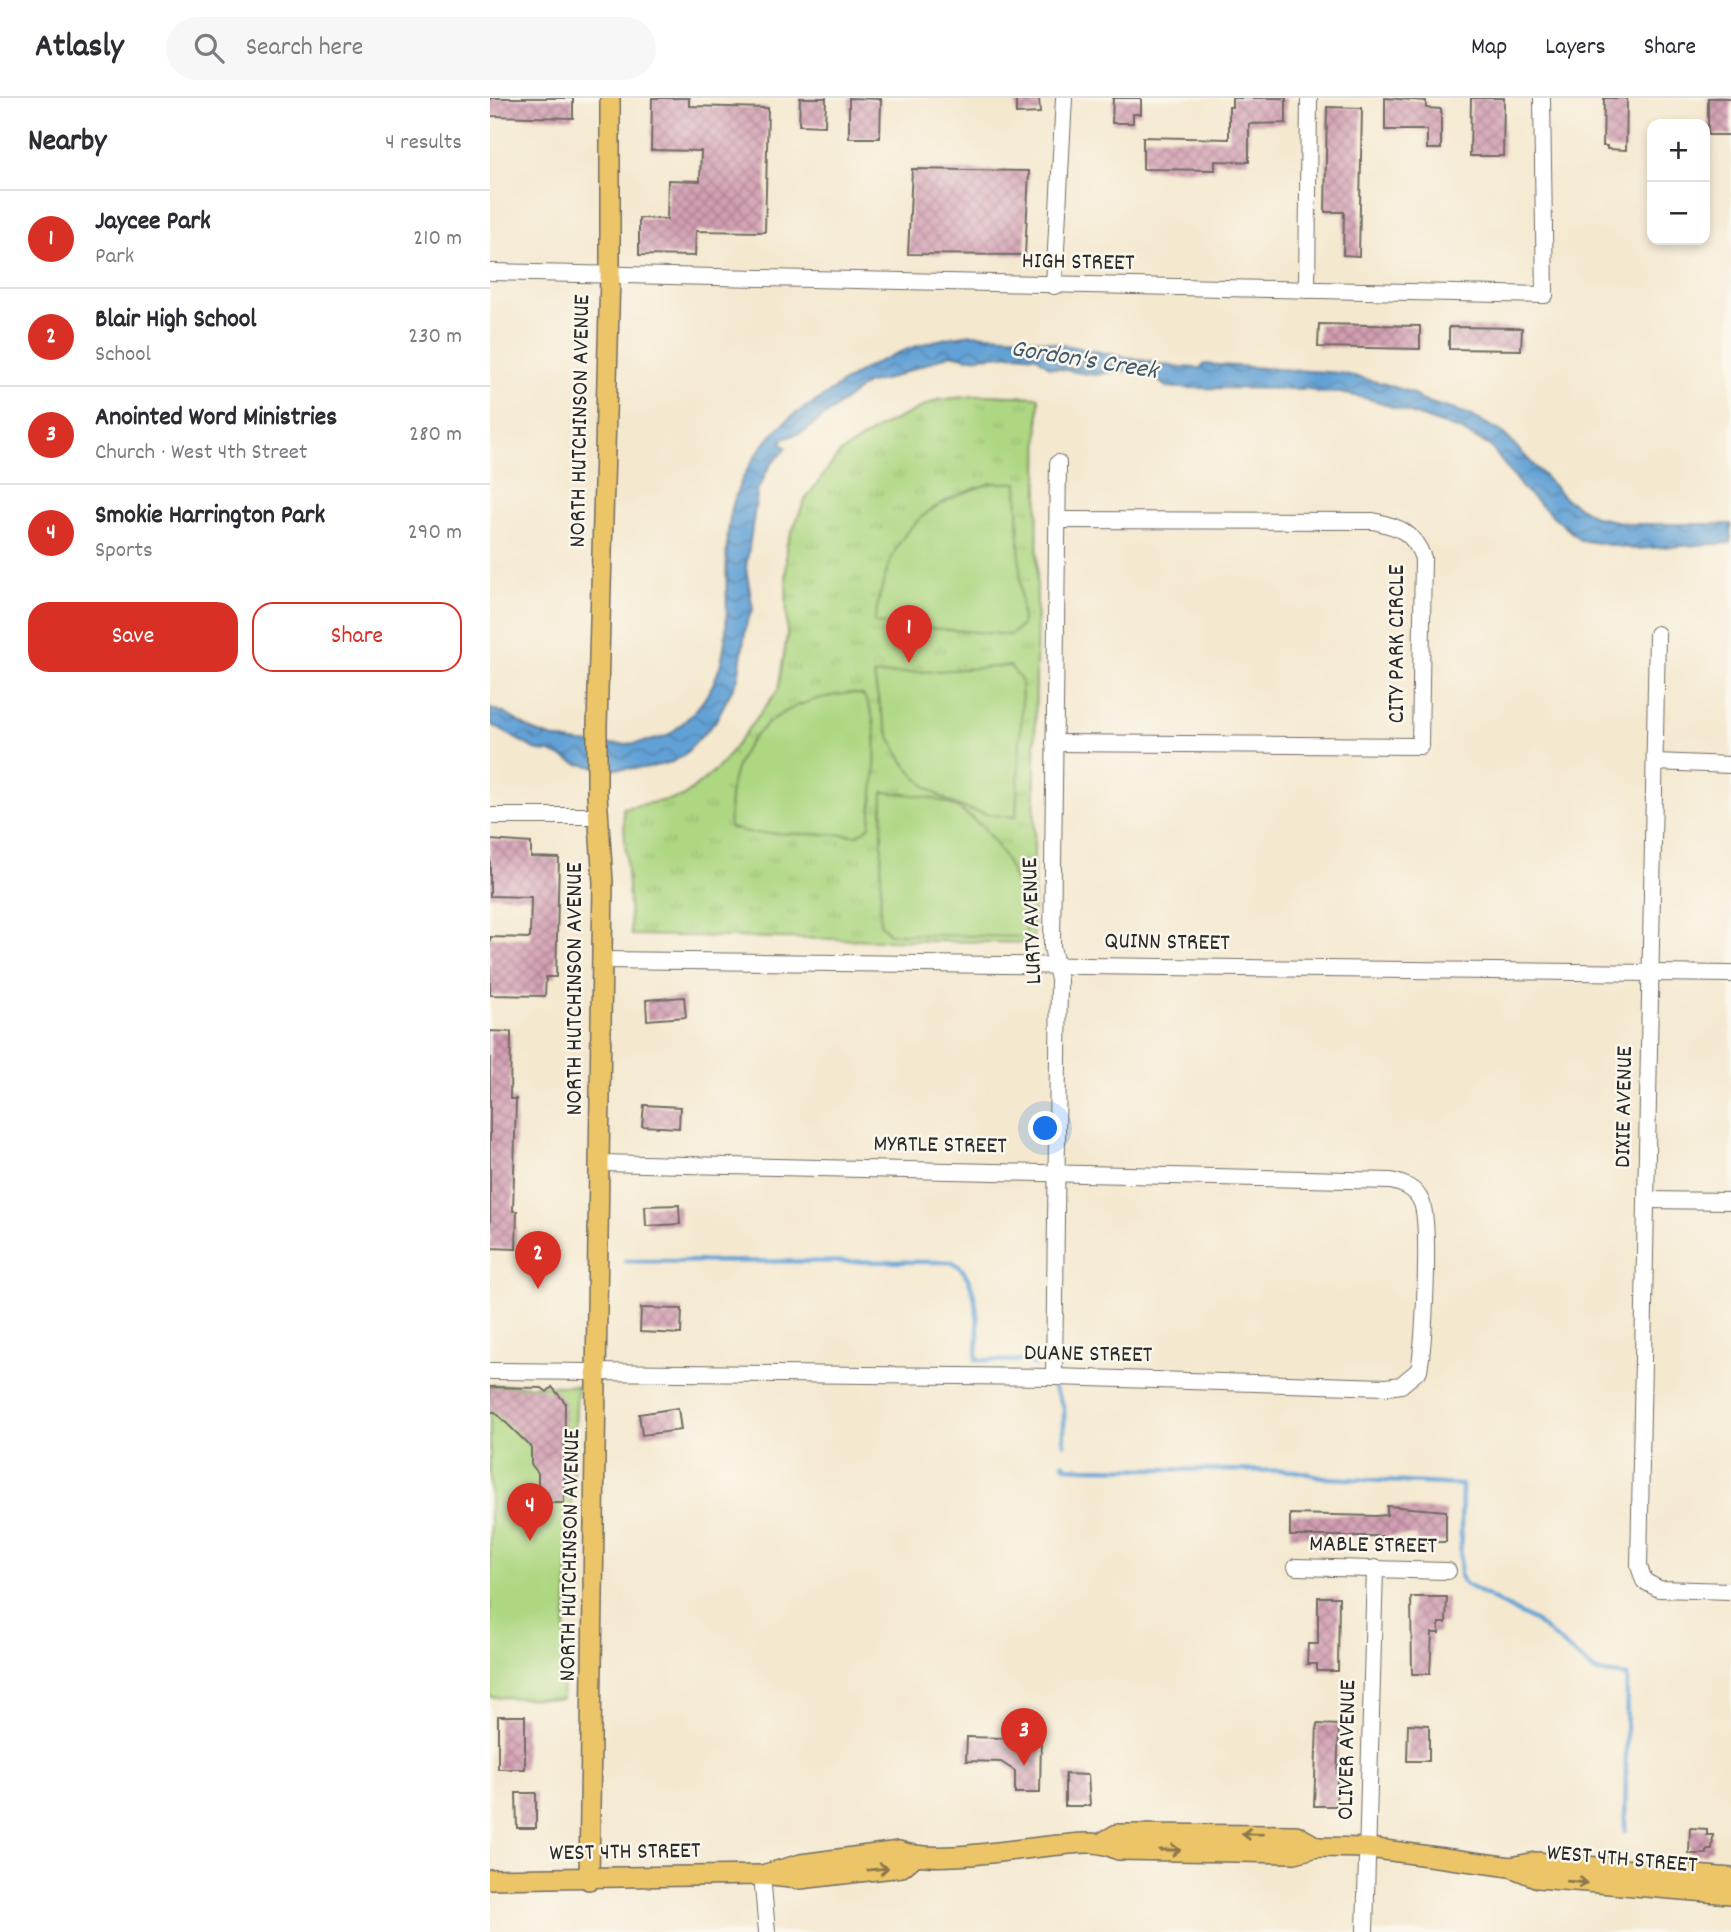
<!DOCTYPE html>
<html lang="en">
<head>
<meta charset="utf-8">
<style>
  body { margin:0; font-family:Dekko,sans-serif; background:#f7f7f7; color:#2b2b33 }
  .controls { position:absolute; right:21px; top:21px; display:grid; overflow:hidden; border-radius:14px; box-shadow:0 4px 10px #0003 }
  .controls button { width:63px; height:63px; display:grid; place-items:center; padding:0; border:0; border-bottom:2px solid #e1e1e2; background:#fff; color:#2b2b33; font:35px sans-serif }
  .you { position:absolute; left:556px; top:1031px; width:24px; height:24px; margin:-18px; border:5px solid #fff; border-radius:50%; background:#1a73e8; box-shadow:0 0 0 10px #1a73e833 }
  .badge { display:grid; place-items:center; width:46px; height:46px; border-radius:50%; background:#d93025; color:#fff; font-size:23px; font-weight:700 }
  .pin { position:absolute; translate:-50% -58px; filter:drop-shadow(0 2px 4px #0008) }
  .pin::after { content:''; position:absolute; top:37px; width:24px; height:21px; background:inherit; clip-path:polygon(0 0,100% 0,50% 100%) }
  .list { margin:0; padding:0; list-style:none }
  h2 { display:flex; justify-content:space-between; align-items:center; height:91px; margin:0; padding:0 28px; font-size:30px }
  h2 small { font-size:23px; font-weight:400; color:#7c7c81 }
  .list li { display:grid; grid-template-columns:46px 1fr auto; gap:21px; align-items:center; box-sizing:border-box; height:98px; padding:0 28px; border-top:2px solid #e1e1e2 }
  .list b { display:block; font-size:26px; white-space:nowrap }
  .list p { margin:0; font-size:23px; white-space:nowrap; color:#7c7c81 }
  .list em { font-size:23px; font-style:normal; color:#7c7c81 }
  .actions { display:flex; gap:14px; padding:21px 28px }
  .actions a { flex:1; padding:16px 0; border:2px solid #d93025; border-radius:21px; text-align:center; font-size:24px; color:#d93025 }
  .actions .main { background:#d93025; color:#fff }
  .icon { flex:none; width:38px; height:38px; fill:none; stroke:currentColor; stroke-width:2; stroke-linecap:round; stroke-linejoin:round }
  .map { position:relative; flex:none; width:1241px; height:1834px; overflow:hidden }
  header { display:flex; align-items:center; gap:42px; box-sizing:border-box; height:98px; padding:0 35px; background:#fff; border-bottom:2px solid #e1e1e2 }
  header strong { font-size:33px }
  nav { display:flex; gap:38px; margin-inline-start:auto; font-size:24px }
  .search { width:490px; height:63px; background:#f7f7f7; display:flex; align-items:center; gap:18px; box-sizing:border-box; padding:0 24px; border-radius:38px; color:#7c7c81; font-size:26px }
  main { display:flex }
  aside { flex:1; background:#fff }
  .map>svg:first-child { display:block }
  .park { fill:url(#park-tufts); stroke:#6c8156; stroke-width:2 }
  .pitch { fill:#aed782; stroke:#6c8156; stroke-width:2 }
  .water { fill:url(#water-waves); stroke:#466680; stroke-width:2; fill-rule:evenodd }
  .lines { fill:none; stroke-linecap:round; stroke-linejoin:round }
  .stream { stroke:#62a1d5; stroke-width:4.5 }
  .building { fill:url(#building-cross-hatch) }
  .minor-casing { stroke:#716d64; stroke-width:18 }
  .major-casing { stroke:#716d64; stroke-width:22 }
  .minor { stroke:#fff; stroke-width:16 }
  .major { stroke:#edc569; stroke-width:19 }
  .oneway { stroke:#8c784a }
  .labels { text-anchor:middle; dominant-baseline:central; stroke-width:5; stroke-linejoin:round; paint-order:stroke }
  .street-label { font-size:24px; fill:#2b2b2b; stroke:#fbf7ec }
  .water-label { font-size:26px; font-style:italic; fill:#415a6f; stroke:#fbf7ec }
</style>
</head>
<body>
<header>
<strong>Atlasly</strong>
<div class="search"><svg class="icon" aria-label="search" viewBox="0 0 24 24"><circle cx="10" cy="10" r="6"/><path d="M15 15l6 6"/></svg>Search here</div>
<nav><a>Map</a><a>Layers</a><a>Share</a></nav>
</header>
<main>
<aside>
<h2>Nearby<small>4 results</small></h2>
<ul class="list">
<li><span class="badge">1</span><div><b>Jaycee Park</b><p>Park</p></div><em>210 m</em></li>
<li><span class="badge">2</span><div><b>Blair High School</b><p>School</p></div><em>230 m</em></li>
<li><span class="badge">3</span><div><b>Anointed Word Ministries</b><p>Church · West 4th Street</p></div><em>280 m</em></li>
<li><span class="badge">4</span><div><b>Smokie Harrington Park</b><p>Sports</p></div><em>290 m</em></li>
</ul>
<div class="actions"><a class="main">Save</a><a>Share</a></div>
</aside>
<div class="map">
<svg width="1241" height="1834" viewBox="0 0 1241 1834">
  <defs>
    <pattern id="park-tufts" width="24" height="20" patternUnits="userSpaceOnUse" patternTransform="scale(1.75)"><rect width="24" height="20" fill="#aed782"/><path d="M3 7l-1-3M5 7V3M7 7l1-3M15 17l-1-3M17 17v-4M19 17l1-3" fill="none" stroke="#96b970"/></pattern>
    <pattern id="water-waves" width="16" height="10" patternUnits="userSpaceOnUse" patternTransform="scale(1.75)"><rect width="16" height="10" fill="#62a1d5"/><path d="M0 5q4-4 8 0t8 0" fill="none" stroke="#5183ad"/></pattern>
    <pattern id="building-cross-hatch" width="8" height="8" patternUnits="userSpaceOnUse" patternTransform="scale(1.75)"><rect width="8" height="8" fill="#d29eb2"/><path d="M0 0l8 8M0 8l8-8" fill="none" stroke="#ab8191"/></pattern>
  </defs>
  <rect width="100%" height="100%" fill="#fbf7ec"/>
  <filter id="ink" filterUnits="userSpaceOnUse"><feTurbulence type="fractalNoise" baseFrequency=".0143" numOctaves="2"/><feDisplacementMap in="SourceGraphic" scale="14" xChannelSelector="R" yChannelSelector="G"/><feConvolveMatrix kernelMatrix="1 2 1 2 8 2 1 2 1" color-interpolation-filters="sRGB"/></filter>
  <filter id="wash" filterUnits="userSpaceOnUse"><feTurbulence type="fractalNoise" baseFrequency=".00686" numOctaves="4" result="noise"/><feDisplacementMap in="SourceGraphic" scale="28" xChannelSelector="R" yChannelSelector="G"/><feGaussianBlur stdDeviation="1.57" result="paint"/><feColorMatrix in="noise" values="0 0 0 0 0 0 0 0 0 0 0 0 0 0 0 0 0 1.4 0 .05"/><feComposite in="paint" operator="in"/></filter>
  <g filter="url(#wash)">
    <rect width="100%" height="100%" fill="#f4e8cf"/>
    <polygon class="park" points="495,297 549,299 543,845 141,837 133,710 193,699 230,668 288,592 297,538 296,448 315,402 349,356 392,328 447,302"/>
    <g class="pitch">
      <path d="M502 385H527L532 527 521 537 384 525C400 441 418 411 502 385Z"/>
      <path d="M520 568 531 582 532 605 526 719C436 716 395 661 384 577Z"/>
      <path d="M361 595 373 597C395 626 382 692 380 728L368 737 262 735 240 730C233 647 282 603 361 595Z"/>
      <path d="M393 694C414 696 436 697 457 705 509 728 533 786 536 839L399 836 390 825Z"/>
      <polygon points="0,1287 87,1288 72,1601 0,1599"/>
    </g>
    <path class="water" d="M482 236 533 239 686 269 710 270 715 266 851 275 895 286 922 295 931 302 978 316 1012 334 1076 401 1106 419 1142 426H1241V445L1144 451 1090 442 1033 391 1000 348 972 333 879 301 850 295H829L820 291 687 290 676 289 659 275 629 272 606 277 585 274 560 269 546 258 526 256 478 260 461 256 398 281 376 286 315 333 293 341 291 346 296 349C293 357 285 361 280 368 274 375 275 383 268 390L256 470 263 511 257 523 248 580 225 624 194 657 182 664 157 670 118 671 88 666 60 654 48 653 0 626V611C19 613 30 628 47 634 82 649 135 650 171 640 180 638 190 627 197 621 266 557 217 469 248 391 260 362 280 334 305 316 316 308 327 304 337 296 380 263 429 242 482 236ZM584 257 591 265 588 268 579 270 563 261Z"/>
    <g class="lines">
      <g class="stream">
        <path d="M135 1163 463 1164C490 1179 490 1235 486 1262L538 1263 544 1267"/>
        <polyline points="564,1290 574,1309 574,1346"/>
        <polyline points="573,1365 577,1369 595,1370 805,1373 838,1380 972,1387 970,1478 975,1486 1046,1524 1106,1574 1137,1578 1135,1733"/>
      </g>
    </g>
    <g id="blocks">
      <g class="building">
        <polygon points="0,0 83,0 83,20 0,18"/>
        <polygon points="162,0 199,0 199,8 278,10 275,134 206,133 205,158 149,157 149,120 177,121 178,82 210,83 211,53 161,52"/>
        <polygon points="310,0 336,0 335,28 309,27"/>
        <polygon points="359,0 391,1 390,40 359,40"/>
        <polygon points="526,0 549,0 550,15 526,16"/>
        <polygon points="623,0 651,0 651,16 643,16 643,25 622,25"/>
        <polygon points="742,0 796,0 796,25 759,26 759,64 725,63 725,72 653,71 653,39 739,41 739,9 742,9"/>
        <polygon points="895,0 936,3 936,10 951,11 951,51 937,51 937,32 895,32"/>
        <polygon points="981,0 1014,0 1013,58 980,58"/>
        <polygon points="1114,0 1137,0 1136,52 1117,51 1117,48 1113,48"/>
        <rect x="1218" y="0" width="23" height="37"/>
        <polygon points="837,9 872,10 869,158 853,157 854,114 835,114"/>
        <polygon points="422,71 539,73 535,157 418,156"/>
        <polygon points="829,226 930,228 930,251 828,249"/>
        <polygon points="959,229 1032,230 1031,252 959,251"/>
        <polygon points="0,742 41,745 41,759 69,760 66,879 56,879 55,898 0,897 0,839 40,840 41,799 0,798"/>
        <polygon points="194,899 196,919 157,922 156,902"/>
        <polygon points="0,933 21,934 20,1001 26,1001 23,1113 27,1113 26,1151 0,1150"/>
        <polygon points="154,1007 190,1009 189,1030 152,1028"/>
        <polygon points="189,1107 190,1126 156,1128 155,1108"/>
        <polygon points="151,1210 192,1211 191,1236 150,1234"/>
        <polygon points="0,1289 52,1290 57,1294 62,1289 75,1304 74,1405 48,1405 48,1375 41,1366 41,1349 5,1314 0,1314"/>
        <polygon points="188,1310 191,1332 152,1337 149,1316"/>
        <polygon points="897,1408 956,1413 956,1444 927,1444 927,1438 800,1438 800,1416 886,1418 897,1417"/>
        <polygon points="828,1499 849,1499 848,1573 827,1573 827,1566 817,1566 818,1546 828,1546"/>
        <polygon points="921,1499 957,1499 956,1525 949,1525 949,1535 942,1535 940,1576 922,1576"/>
        <rect x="8" y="1618" width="27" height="53"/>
        <polygon points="827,1626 849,1627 846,1708 824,1708"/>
        <polygon points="918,1626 939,1627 939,1663 917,1663"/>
        <polygon points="477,1639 551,1641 550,1695 525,1695 525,1673 511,1664 476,1663"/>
        <polygon points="575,1676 598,1677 600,1708 575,1708"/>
        <polygon points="26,1695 46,1695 46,1730 27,1730"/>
        <polygon points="1200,1730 1217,1731 1217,1737 1223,1737 1222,1752 1217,1752 1217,1756 1199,1756"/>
      </g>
    </g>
  </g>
  <g filter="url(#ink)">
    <use href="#blocks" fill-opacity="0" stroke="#716d64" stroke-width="2"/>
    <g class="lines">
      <defs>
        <g id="minor">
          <polyline points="0,174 1055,197 1052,0"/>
          <polyline points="564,188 574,0"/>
          <polyline points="817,192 819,0"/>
          <polyline points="1167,536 1149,1468 1154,1483 1169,1491 1241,1493"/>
          <path d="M564 645 930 648 933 460C923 433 909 429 883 423L569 422"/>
          <polyline points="1165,664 1241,667"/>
          <polyline points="0,718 108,718"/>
          <polyline points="112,862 1241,876"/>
          <polyline points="1156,1102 1241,1103"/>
          <path d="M0 1273 564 1279 897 1289 911 1287 929 1272C934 1246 941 1123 931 1103 925 1090 914 1086 901 1083L110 1065"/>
          <polyline points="564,1279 569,882 562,849 568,365"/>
          <polyline points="806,1469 958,1473"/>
          <polyline points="272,1777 277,1834"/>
          <polyline points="875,1834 885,1470"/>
        </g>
        <g id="major">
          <polyline points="613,1744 627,1736 806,1737 827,1749"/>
          <polyline points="1021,1769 1046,1764 1241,1780"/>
          <path d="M272 1777 311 1766 409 1753C444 1767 529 1750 570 1747 592 1745 608 1742 628 1752L805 1755 827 1749 879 1750 1021 1769 1048 1780 1241 1796"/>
          <polyline points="0,1781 272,1777 310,1781 412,1769 424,1759"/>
          <polyline points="99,1782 113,784 107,697 107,628 120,178 120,0"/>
        </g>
      </defs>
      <use href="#minor" class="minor-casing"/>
      <use href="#major" class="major-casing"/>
      <use href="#minor" class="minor"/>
      <use href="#major" class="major"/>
    </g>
    <defs><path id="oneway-shaft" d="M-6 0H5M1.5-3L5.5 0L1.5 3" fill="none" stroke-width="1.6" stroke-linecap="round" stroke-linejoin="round" transform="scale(1.75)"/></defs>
    <g class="oneway">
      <use href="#oneway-shaft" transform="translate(762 1736) rotate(-179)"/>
      <use href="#oneway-shaft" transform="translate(680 1752)"/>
      <use href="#oneway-shaft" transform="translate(388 1771) rotate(-6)"/>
      <use href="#oneway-shaft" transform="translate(1087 1784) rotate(5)"/>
    </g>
  </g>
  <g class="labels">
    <g class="street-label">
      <text transform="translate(588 165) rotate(1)">HIGH STREET</text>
      <text transform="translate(91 323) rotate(-89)">NORTH HUTCHINSON AVENUE</text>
      <text transform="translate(908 546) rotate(-90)">CITY PARK CIRCLE</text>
      <text transform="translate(543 823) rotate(-92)">LURTY AVENUE</text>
      <text transform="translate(677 845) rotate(1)">QUINN STREET</text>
      <text transform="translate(86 891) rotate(-90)">NORTH HUTCHINSON AVENUE</text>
      <text transform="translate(1135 1009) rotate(-89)">DIXIE AVENUE</text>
      <text transform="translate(450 1048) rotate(1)">MYRTLE STREET</text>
      <text transform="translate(598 1257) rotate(1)">DUANE STREET</text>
      <text transform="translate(883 1448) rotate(1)">MABLE STREET</text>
      <text transform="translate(81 1457) rotate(-89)">NORTH HUTCHINSON AVENUE</text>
      <text transform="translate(858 1652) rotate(-89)">OLIVER AVENUE</text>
      <text transform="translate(135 1755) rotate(-1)">WEST 4TH STREET</text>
      <text transform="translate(1132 1762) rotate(5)">WEST 4TH STREET</text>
    </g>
    <g class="water-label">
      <text transform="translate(594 263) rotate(9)">Gordon's Creek</text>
    </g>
  </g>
</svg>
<div class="controls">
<button>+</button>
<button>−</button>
</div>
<div class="you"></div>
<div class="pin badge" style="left:419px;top:565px">1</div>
<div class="pin badge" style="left:48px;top:1191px">2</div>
<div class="pin badge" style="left:534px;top:1668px">3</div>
<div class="pin badge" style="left:40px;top:1443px">4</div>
</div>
</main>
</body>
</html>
